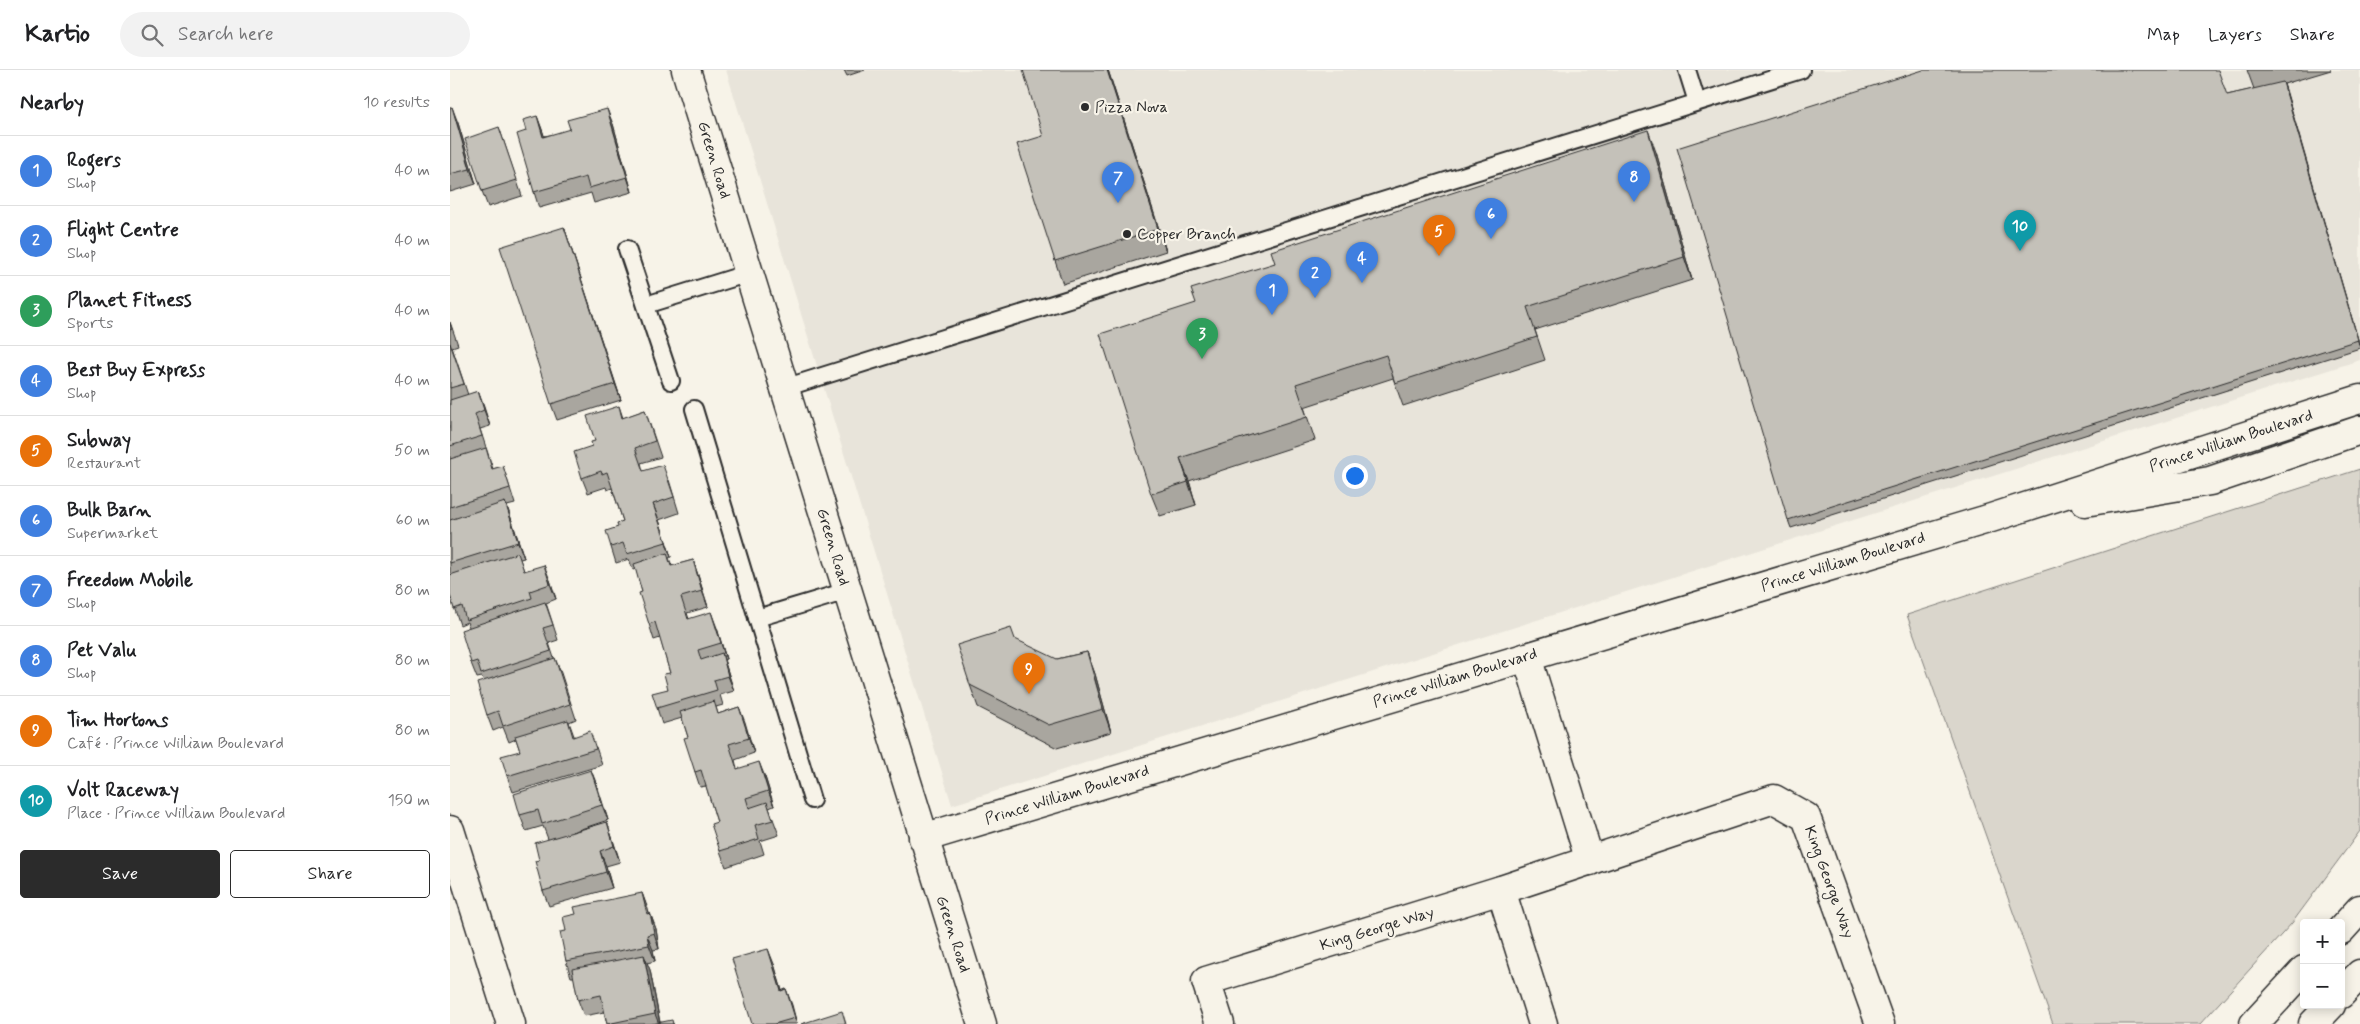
<!DOCTYPE html>
<html lang="en">
<head>
<meta charset="utf-8">
<style>
  body { margin:0; font-family:Mynerve,sans-serif; background:#f2f2f2; color:#202124 }
  .controls { position:absolute; right:15px; bottom:15px; display:grid; overflow:hidden; border-radius:5px; box-shadow:0 2px 12px #0003 }
  .controls button { width:45px; height:45px; display:grid; place-items:center; padding:0; border:0; border-bottom:1px solid #e0e0e0; background:#fff; color:#202124; font:25px sans-serif }
  .you { position:absolute; left:904px; top:405px; width:18px; height:18px; margin:-12px; border:4px solid #fff; border-radius:50%; background:#1a73e8; box-shadow:0 0 0 8px #1a73e833 }
  .badge { display:grid; place-items:center; width:32px; height:32px; border-radius:50%; background:#2b2b2b; color:#fff; font-size:16px; font-weight:700 }
  .pin { position:absolute; translate:-50% -41px; filter:drop-shadow(0 1px 2px #0008) }
  .pin::after { content:''; position:absolute; top:26px; width:18px; height:15px; background:inherit; clip-path:polygon(0 0,100% 0,50% 100%) }
  .list { margin:0; padding:0; list-style:none }
  h2 { display:flex; justify-content:space-between; align-items:center; height:65px; margin:0; padding:0 20px; font-size:21px }
  h2 small { font-size:16px; font-weight:400; color:#757577 }
  .list li { display:grid; grid-template-columns:32px 1fr auto; gap:15px; align-items:center; box-sizing:border-box; height:70px; padding:0 20px; border-top:1px solid #e0e0e0 }
  .list b { display:block; font-size:19px; white-space:nowrap }
  .list p { margin:0; font-size:16px; white-space:nowrap; color:#757577 }
  .list em { font-size:16px; font-style:normal; color:#757577 }
  .actions { display:flex; gap:10px; padding:15px 20px }
  .actions a { flex:1; padding:11px 0; border:1px solid #2b2b2b; border-radius:5px; text-align:center; font-size:18px; color:#2b2b2b }
  .actions .main { background:#2b2b2b; color:#fff }
  .icon { flex:none; width:28px; height:28px; fill:none; stroke:currentColor; stroke-width:2; stroke-linecap:round; stroke-linejoin:round }
  .map { position:relative; flex:none; width:1910px; height:954px; overflow:hidden }
  header { display:flex; align-items:center; gap:30px; box-sizing:border-box; height:70px; padding:0 25px; background:#fff; border-bottom:1px solid #e0e0e0 }
  header strong { font-size:24px }
  nav { display:flex; gap:28px; margin-inline-start:auto; font-size:18px }
  .search { width:350px; height:45px; background:#f2f2f2; display:flex; align-items:center; gap:12px; box-sizing:border-box; padding:0 18px; border-radius:28px; color:#757577; font-size:19px }
  main { display:flex }
  aside { flex:1; background:#fff }
  .map>svg:first-child { display:block }
  .built { fill:#e8e4da }
  .green { fill:#dad6cc; stroke:#82807c }
  .lines { fill:none; stroke-linecap:round; stroke-linejoin:round }
  .service-casing { stroke:#2b2b2b; stroke-width:20 }
  .minor-casing { stroke:#2b2b2b; stroke-width:31 }
  .tertiary-casing { stroke:#2b2b2b; stroke-width:31 }
  .service { stroke:#f7f3e8; stroke-width:16 }
  .minor { stroke:#f7f3e8; stroke-width:28 }
  .tertiary { stroke:#f7f3e8; stroke-width:28 }
  .wall { fill:#a9a69f; stroke:#2b2b2b }
  .shaded-wall { fill:#898782; stroke:#2b2b2b }
  .building { fill:#c4c1b9; stroke:#2b2b2b }
  .poi-dot { fill:#2b2b2b; stroke:#f7f3e8; stroke-width:2 }
  .labels { text-anchor:middle; dominant-baseline:central; stroke-width:4.5; stroke-linejoin:round; paint-order:stroke }
  .poi-label { font-size:16px; fill:#2b2b2b; stroke:#f7f3e8; text-anchor:start }
  .street-label { font-size:16px; fill:#2b2b2b; stroke:#f7f3e8 }
</style>
</head>
<body>
<header>
<strong>Kartio</strong>
<div class="search"><svg class="icon" aria-label="search" viewBox="0 0 24 24"><circle cx="10" cy="10" r="6"/><path d="M15 15l6 6"/></svg>Search here</div>
<nav><a>Map</a><a>Layers</a><a>Share</a></nav>
</header>
<main>
<aside>
<h2>Nearby<small>10 results</small></h2>
<ul class="list">
<li><span class="badge" style="background:#3f7fe0">1</span><div><b>Rogers</b><p>Shop</p></div><em>40 m</em></li>
<li><span class="badge" style="background:#3f7fe0">2</span><div><b>Flight Centre</b><p>Shop</p></div><em>40 m</em></li>
<li><span class="badge" style="background:#2e9e5b">3</span><div><b>Planet Fitness</b><p>Sports</p></div><em>40 m</em></li>
<li><span class="badge" style="background:#3f7fe0">4</span><div><b>Best Buy Express</b><p>Shop</p></div><em>40 m</em></li>
<li><span class="badge" style="background:#e8710a">5</span><div><b>Subway</b><p>Restaurant</p></div><em>50 m</em></li>
<li><span class="badge" style="background:#3f7fe0">6</span><div><b>Bulk Barn</b><p>Supermarket</p></div><em>60 m</em></li>
<li><span class="badge" style="background:#3f7fe0">7</span><div><b>Freedom Mobile</b><p>Shop</p></div><em>80 m</em></li>
<li><span class="badge" style="background:#3f7fe0">8</span><div><b>Pet Valu</b><p>Shop</p></div><em>80 m</em></li>
<li><span class="badge" style="background:#e8710a">9</span><div><b>Tim Hortons</b><p>Café · Prince William Boulevard</p></div><em>80 m</em></li>
<li><span class="badge" style="background:#0f9aa8">10</span><div><b>Volt Raceway</b><p>Place · Prince William Boulevard</p></div><em>150 m</em></li>
</ul>
<div class="actions"><a class="main">Save</a><a>Share</a></div>
</aside>
<div class="map">
<svg width="1910" height="954" viewBox="0 0 1910 954">
  <rect width="100%" height="100%" fill="#f7f3e8"/>
  <filter id="ink" filterUnits="userSpaceOnUse"><feTurbulence type="fractalNoise" baseFrequency=".02" numOctaves="2"/><feDisplacementMap in="SourceGraphic" scale="10" xChannelSelector="R" yChannelSelector="G"/><feConvolveMatrix kernelMatrix="1 2 1 2 8 2 1 2 1" color-interpolation-filters="sRGB"/></filter>
  <g filter="url(#ink)">
    <polygon class="built" points="276,0 1910,0 1910,290 502,735"/>
    <polygon class="green" points="1910,399 1910,761 1842,853 1750,954 1603,954 1457,545"/>
    <g class="lines">
      <defs>
        <g id="service">
          <polyline points="1237,0 1247,32"/>
          <polyline points="177,179 221,311"/>
          <polyline points="196,235 299,203"/>
          <polyline points="334,318 1351,0"/>
          <polyline points="244,339 362,730"/>
          <polyline points="307,548 397,521"/>
        </g>
        <g id="minor">
          <polyline points="1635,432 1760,411 1910,360"/>
          <polyline points="1077,587 1140,791"/>
          <polyline points="0,760 61,954"/>
          <polyline points="473,768 1538,449 1910,329"/>
          <polyline points="1051,820 1093,954"/>
          <polyline points="1891,860 1910,839"/>
          <polyline points="1891,924 1910,904"/>
          <polyline points="770,954 756,911 1051,820 1324,729 1356,747 1430,954"/>
          <polyline points="1804,954 1854,900"/>
          <polyline points="1863,954 1881,935"/>
        </g>
        <polyline id="tertiary" points="236,0 532,954"/>
      </defs>
      <use href="#service" class="service-casing"/>
      <use href="#minor" class="minor-casing"/>
      <use href="#tertiary" class="tertiary-casing"/>
      <use href="#service" class="service"/>
      <use href="#minor" class="minor"/>
      <use href="#tertiary" class="tertiary"/>
    </g>
    <g class="wall">
      <polygon points="394,0 415,0 397,6"/>
      <polygon points="658,0 716,181 613,214 605,191 593,66"/>
      <polygon points="1797,0 1881,0 1834,14 1910,278 1341,458 1338,450 1777,25 1804,19"/>
      <polygon points="0,38 8,53 26,114 0,122"/>
      <polygon points="87,46 94,66 163,54 182,122 144,133 141,123 89,138 84,122 76,61"/>
      <polygon points="49,57 72,126 38,137 32,121"/>
      <polygon points="1206,82 1242,210 1085,260 1095,290 953,336 943,308 854,337 865,370 739,411 746,435 710,446 701,424 746,233 825,193"/>
      <polygon points="114,157 171,330 107,350 101,334"/>
      <polygon points="0,252 8,275 2,277 18,325 28,321 40,356 30,359 43,399 53,396 65,434 57,436 74,488 70,489 74,501 100,510 106,529 96,533 108,570 99,573 104,588 105,588 111,603 126,649 119,652 124,666 146,677 152,695 63,722 57,706 70,681 66,669 59,672 53,657 43,661 37,645 34,611 32,607 27,608 21,593 19,557 17,552 10,555 0,525"/>
      <polygon points="169,336 173,348 195,340 211,387 191,393 193,401 219,410 229,443 209,450 221,487 219,488 222,496 243,490 258,537 237,543 239,549 267,558 276,589 274,590 284,621 270,625 273,635 266,637 268,644 289,637 304,683 285,690 287,699 315,707 324,736 319,738 329,765 310,771 314,784 276,797 270,781 267,752 256,716 250,717 245,702 238,667 232,648 212,654 207,638 218,619 220,603 210,568 204,570 199,554 192,522 186,499 183,500 179,489 166,493 161,477 168,457 173,451 162,418 157,420 156,417 138,423 132,408 142,376 145,371"/>
      <polygon points="637,582 645,604 661,662 607,678 528,637 520,615 607,589"/>
      <polygon points="141,700 158,750 122,762 157,752 170,792 156,796 162,818 99,836 93,821 89,790 98,769 93,756 76,761 70,745"/>
      <polygon points="192,823 199,844 200,843 206,859 209,879 203,880 205,891 197,893 200,900 210,952 224,954 157,954 154,942 134,946 128,930 124,907 121,907 116,891 116,861 126,844"/>
      <polygon points="324,894 332,921 336,919 347,954 302,954"/>
    </g>
    <g class="shaded-wall">
      <polygon points="657,0 658,0 716,181 708,159"/>
      <polygon points="1833,12 1836,20 1910,276 1908,270"/>
      <polygon points="2,37 8,53 26,114 20,99"/>
      <polygon points="157,39 163,54 182,122 177,107"/>
      <polygon points="87,46 93,62 99,82 93,67"/>
      <polygon points="1198,60 1206,82 1242,210 1234,187"/>
      <polygon points="114,157 119,172 171,330 165,314"/>
      <polygon points="28,321 34,337 40,356 34,340"/>
      <polygon points="730,388 739,411 746,435 738,412"/>
      <polygon points="55,432 61,448 74,488 68,472"/>
      <polygon points="203,434 209,450 221,487 216,472"/>
      <polygon points="243,490 248,505 258,537 252,521"/>
      <polygon points="94,495 100,510 106,529 100,514"/>
      <polygon points="261,542 267,558 276,589 271,573"/>
      <polygon points="637,582 645,604 661,662 653,639"/>
      <polygon points="272,583 277,599 284,621 278,606"/>
      <polygon points="289,637 295,652 304,683 299,668"/>
      <polygon points="309,692 315,707 324,736 318,721"/>
      <polygon points="141,700 147,715 158,750 152,735"/>
      <polygon points="157,752 162,767 170,792 164,776"/>
      <polygon points="150,781 156,796 162,818 156,802"/>
      <polygon points="192,823 198,839 202,860 197,844"/>
      <polygon points="200,843 206,859 209,879 204,863"/>
      <polygon points="197,865 203,880 205,891 199,875"/>
      <polygon points="318,879 324,894 337,937 331,921"/>
      <polygon points="194,885 200,900 210,954 209,954 205,944"/>
      <polygon points="336,919 342,935 347,954 345,948"/>
    </g>
    <g class="building">
      <polygon points="573,0 657,0 708,159 605,191 567,74 593,66"/>
      <polygon points="1473,0 1768,0 1777,25 1833,12 1908,270 1338,450 1227,78"/>
      <polygon points="2,37 20,99 0,104 0,38"/>
      <polygon points="157,39 177,107 139,118 136,107 84,122 67,64 76,61 73,50 87,46 93,67 120,59 117,50"/>
      <polygon points="49,57 67,110 32,121 15,69"/>
      <polygon points="1198,60 1234,187 1077,237 1087,267 945,313 936,285 846,314 857,347 730,388 738,412 701,424 650,264 746,233 741,219 825,193 821,181"/>
      <polygon points="114,157 165,314 101,334 50,177"/>
      <polygon points="0,253 2,259 0,260"/>
      <polygon points="0,273 14,314 0,318"/>
      <polygon points="28,321 34,340 25,344 32,366 0,376 0,330"/>
      <polygon points="169,336 172,348 195,340 205,371 185,378 193,401 213,395 224,427 203,434 216,472 177,484 173,473 161,477 156,461 168,457 167,453 173,451 157,402 152,404 151,401 132,408 124,382 142,376 141,372 145,371 137,346"/>
      <polygon points="36,378 42,399 53,396 60,418 0,437 0,389"/>
      <polygon points="55,432 68,472 0,493 0,450"/>
      <polygon points="68,483 74,501 94,495 100,514 80,521 82,528 16,550 12,536 4,539 0,525 0,505"/>
      <polygon points="217,483 221,496 243,490 252,521 231,527 238,549 261,542 271,573 248,580 251,590 272,583 278,606 264,610 267,620 207,638 202,623 218,619 214,604 220,603 205,552 199,554 189,523 192,522 184,494"/>
      <polygon points="95,532 103,555 93,558 101,581 31,604 27,591 21,593 11,560"/>
      <polygon points="561,558 565,569 607,589 637,582 653,639 599,655 520,615 507,575"/>
      <polygon points="105,588 120,634 53,656 48,641 37,645 27,613"/>
      <polygon points="264,631 268,644 289,637 299,668 279,674 287,699 309,692 318,721 296,728 299,738 317,732 323,750 305,755 309,769 270,781 261,754 267,752 251,700 245,702 234,668 238,667 230,642"/>
      <polygon points="118,650 123,667 140,661 146,679 57,706 51,686 70,681 65,666"/>
      <polygon points="141,700 152,735 92,754 88,740 70,745 64,724"/>
      <polygon points="157,752 164,776 150,781 156,802 93,821 85,791 89,790 85,773"/>
      <polygon points="192,823 197,844 200,843 204,863 197,865 199,875 116,891 110,862 116,861 113,847 126,844 124,837"/>
      <polygon points="318,879 331,921 336,919 345,948 324,954 302,954 282,889"/>
      <polygon points="194,885 205,944 157,954 151,925 128,930 122,899"/>
      <polygon points="392,941 396,954 351,954"/>
      <polygon points="222,950 223,954 202,954"/>
    </g>
  </g>
  <g class="poi-dot">
    <circle cx="635" cy="37" r="5"/>
    <circle cx="677" cy="164" r="5"/>
  </g>
  <g class="labels">
    <g class="poi-label">
      <text x="645" y="37">Pizza Nova</text>
      <text x="687" y="164">Copper Branch</text>
    </g>
    <g class="street-label">
      <text transform="translate(264 90) rotate(73)">Green Road</text>
      <text transform="translate(1781 371) rotate(-18)">Prince William Boulevard</text>
      <text transform="translate(383 477) rotate(73)">Green Road</text>
      <text transform="translate(1393 492) rotate(-17)">Prince William Boulevard</text>
      <text transform="translate(1005 608) rotate(-17)">Prince William Boulevard</text>
      <text transform="translate(617 725) rotate(-17)">Prince William Boulevard</text>
      <text transform="translate(1379 812) rotate(70)">King George Way</text>
      <text transform="translate(927 859) rotate(-17)">King George Way</text>
      <text transform="translate(503 864) rotate(72)">Green Road</text>
    </g>
  </g>
</svg>
<div class="controls">
<button>+</button>
<button>−</button>
</div>
<div class="you"></div>
<div class="pin badge" style="left:822px;top:245px;background:#3f7fe0">1</div>
<div class="pin badge" style="left:865px;top:228px;background:#3f7fe0">2</div>
<div class="pin badge" style="left:752px;top:289px;background:#2e9e5b">3</div>
<div class="pin badge" style="left:912px;top:213px;background:#3f7fe0">4</div>
<div class="pin badge" style="left:989px;top:186px;background:#e8710a">5</div>
<div class="pin badge" style="left:1041px;top:169px;background:#3f7fe0">6</div>
<div class="pin badge" style="left:668px;top:133px;background:#3f7fe0">7</div>
<div class="pin badge" style="left:1184px;top:132px;background:#3f7fe0">8</div>
<div class="pin badge" style="left:579px;top:624px;background:#e8710a">9</div>
<div class="pin badge" style="left:1570px;top:181px;background:#0f9aa8">10</div>
</div>
</main>
</body>
</html>
